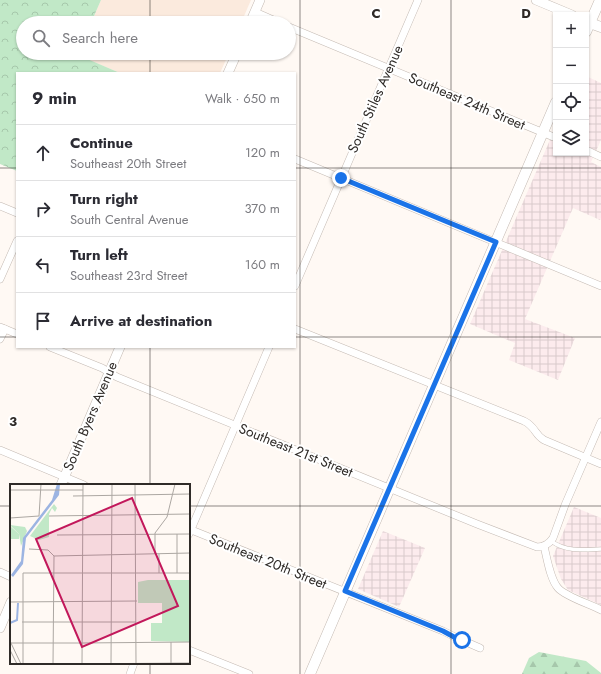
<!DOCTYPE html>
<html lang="en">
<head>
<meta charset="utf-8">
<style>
  body { margin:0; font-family:Jost,sans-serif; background:#f2f2f3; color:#2b2b33 }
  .controls { position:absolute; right:12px; top:12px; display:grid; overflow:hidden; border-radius:0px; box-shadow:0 1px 3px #0004 }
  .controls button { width:36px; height:36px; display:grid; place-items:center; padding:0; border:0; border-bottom:1px solid #e1e1e2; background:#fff; color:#2b2b33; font:20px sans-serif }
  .stop { position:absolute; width:12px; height:12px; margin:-9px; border:3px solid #1a73e8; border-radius:50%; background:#fff }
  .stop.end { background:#1a73e8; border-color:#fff; box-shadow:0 1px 4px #0008 }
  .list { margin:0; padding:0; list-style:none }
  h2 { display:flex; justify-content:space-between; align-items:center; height:52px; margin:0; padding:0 16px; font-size:17px }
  h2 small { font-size:13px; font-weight:400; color:#7c7c81 }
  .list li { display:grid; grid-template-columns:26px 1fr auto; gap:12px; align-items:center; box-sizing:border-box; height:56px; padding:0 16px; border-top:1px solid #e1e1e2 }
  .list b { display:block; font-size:15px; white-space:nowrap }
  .list p { margin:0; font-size:13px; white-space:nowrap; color:#7c7c81 }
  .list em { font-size:13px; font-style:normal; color:#7c7c81 }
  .icon { flex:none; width:22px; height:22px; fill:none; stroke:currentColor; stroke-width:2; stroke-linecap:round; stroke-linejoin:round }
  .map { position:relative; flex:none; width:601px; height:674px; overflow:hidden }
  .search { position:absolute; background:#fff; box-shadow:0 1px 3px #0004; left:16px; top:16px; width:280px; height:44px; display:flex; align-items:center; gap:10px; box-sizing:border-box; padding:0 14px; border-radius:22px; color:#7c7c81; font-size:15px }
  .panel { position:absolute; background:#fff; box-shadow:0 1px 3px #0004; left:16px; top:72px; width:280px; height:276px; border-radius:0px }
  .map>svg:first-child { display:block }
  .industrial { fill:url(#industrial-grid) }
  .built { fill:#fbeadd }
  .forest { fill:url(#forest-firs) }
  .park { fill:url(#park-crowns) }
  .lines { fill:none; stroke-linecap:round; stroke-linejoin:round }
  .service-casing { stroke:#c4bab3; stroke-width:4.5 }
  .minor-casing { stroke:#c4bab3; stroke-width:8 }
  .tertiary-casing { stroke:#c4bab3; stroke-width:10 }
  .secondary-casing { stroke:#c4bab3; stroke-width:11 }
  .service { stroke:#fff; stroke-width:3.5 }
  .minor { stroke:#fff; stroke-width:7 }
  .tertiary { stroke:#fff; stroke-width:9 }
  .secondary { stroke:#fff; stroke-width:10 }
  .route { stroke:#1a73e8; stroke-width:5 }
  .grid { fill:none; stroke:#2f2b28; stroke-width:1; stroke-opacity:0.55 }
  .labels { text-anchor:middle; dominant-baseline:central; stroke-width:4; stroke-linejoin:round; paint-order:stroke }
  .street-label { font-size:14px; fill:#2f2b28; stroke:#fff }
  .inset-river { fill:none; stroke:#9cb4e2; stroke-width:2 }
  .inset-road { fill:none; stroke:#aca7a2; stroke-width:1 }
  .view { fill:#c2185b; fill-opacity:0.15; stroke:#c2185b; stroke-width:2 }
  .inset-edge { fill:none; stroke:#2f2b28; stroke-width:2 }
  .grid-label { font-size:13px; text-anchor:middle; font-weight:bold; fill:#2f2b28; stroke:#fff; stroke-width:4; stroke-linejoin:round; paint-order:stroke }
</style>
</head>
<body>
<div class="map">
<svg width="601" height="674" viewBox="0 0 601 674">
  <defs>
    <pattern id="industrial-grid" width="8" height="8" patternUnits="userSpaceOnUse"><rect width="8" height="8" fill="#fcebed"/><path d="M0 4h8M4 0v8" fill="none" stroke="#d8cacb"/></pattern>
    <pattern id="forest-firs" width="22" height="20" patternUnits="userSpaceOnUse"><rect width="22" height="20" fill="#c1e8c7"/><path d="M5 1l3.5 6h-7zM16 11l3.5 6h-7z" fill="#a6c7ab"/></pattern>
    <pattern id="park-crowns" width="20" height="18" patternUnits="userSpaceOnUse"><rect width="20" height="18" fill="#c1e8c7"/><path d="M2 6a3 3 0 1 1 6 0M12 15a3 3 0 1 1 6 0" fill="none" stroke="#a6c7ab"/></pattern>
  </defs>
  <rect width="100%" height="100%" fill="#fff9f4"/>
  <g class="industrial">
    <polygon points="586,76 601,83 601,140 591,162 601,167 601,218 600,220 573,208 525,319 575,338 558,380 509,360 515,343 470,324 556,126 556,153 586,153"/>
    <polygon points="574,507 601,518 601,605 568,590 561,579 553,556"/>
    <polygon points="383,531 425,548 399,607 358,589"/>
  </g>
  <g class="built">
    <polygon points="101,0 251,0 241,23 91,23"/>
    <polygon points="78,53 229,53 220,73 120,73 77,55"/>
  </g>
  <polygon class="forest" points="539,652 586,661 601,673 601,674 522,674 529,658"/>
  <polygon class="park" points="0,0 101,0 91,23 23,23 23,53 78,53 78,55 120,73 17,73 17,171 0,164"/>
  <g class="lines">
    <defs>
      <path id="service" d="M551 541C566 552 583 550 601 549"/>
      <g id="minor">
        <polyline points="255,12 280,23"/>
        <polyline points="289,27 556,138"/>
        <polyline points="586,150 601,157"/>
        <polyline points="295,159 601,286"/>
        <polyline points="0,206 17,213"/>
        <polyline points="0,279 17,241"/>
        <polyline points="295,286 418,0"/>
        <polyline points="0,327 17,334"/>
        <path d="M295 329 524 421C536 427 534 434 544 440L601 464"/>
        <polyline points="0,339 5,329"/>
        <path d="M50 347 102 368 117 377 477 524 537 547C544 547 549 544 553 538L565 505 601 422"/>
        <polyline points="0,450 84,485"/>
        <polyline points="189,529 443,631 457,638 480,648"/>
        <polyline points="189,534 269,347"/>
        <path d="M544 546C547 558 550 579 558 588 566 597 590 604 601 610"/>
        <polyline points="0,572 11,577"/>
        <polyline points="189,650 249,674"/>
        <polyline points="130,674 134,663"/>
      </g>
      <g id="tertiary">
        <polyline points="536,0 572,15"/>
        <polyline points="250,23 260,0"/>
        <polyline points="228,73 237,53"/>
        <polyline points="61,485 120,347"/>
        <polyline points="0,628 11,602"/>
      </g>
      <g id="secondary">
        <polyline points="590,23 601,27"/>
        <polyline points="586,32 600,0"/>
        <polyline points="310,674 434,385 556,102"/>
      </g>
    </defs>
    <use href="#service" class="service-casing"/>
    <use href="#minor" class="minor-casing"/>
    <use href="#tertiary" class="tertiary-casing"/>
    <use href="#secondary" class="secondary-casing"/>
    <use href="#service" class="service"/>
    <use href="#minor" class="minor"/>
    <use href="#tertiary" class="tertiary"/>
    <use href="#secondary" class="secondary"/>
  </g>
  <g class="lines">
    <polyline class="route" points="341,178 496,242 345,591 443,631 454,637 462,640"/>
  </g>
  <path class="grid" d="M150 0V23M300 0V674M451 0V674M150 53V73M0 168H17M295 168H601M0 337H17M295 337H601M150 347V485M0 506H11M189 506H601M150 663V674"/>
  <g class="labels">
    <g class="street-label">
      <text transform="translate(375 99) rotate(-66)">South Stiles Avenue</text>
      <text transform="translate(467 101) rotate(23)">Southeast 24th Street</text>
      <text transform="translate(90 416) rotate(-67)">South Byers Avenue</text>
      <text transform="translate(296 450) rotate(22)">Southeast 21st Street</text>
      <text transform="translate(268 561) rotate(22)">Southeast 20th Street</text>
    </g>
  </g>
  <g transform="translate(10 484)">
    <rect width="180" height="180" fill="#fff9f4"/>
    <path d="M0 42 9 50V55H0Z" fill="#c1e8c7"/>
    <path d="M44 20 47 24 45 28 42 24 39 30V53L29 56 20 52ZM0 41 15 43 17 47 11 62 9 50Z" fill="#c1e8c7"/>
    <path d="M138 96H180V158L141 157V139H152V119H128V98Z" fill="#c1e8c7"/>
    <path d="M47 0H50L49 11 16 54 13 80 3 93 1 91 11 77 13 54 42 16Z" fill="#9cb4e2"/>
    <path class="inset-river" d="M0 139 7 136 8 119"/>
    <path class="inset-road" d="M125 0 126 180M0 6H73M63 12 180 10M39 32 180 30M0 34 29 32 31 0M47 51 180 50M19 65 38 66 44 72M145 70V49L157 33 165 0M44 72 180 69M149 89V70M167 89V50M0 118 127 117M12 138H126M0 157 11 180M161 158V180M0 159H72M72 159 180 158M0 166 7 180M13 180V89H180M43 180 44 72M54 180 180 179M72 180 73 0M101 180 102 0"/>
    <path class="view" d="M122 14 168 122 72 163 26 55Z"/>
    <rect width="180" height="180" class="inset-edge"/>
  </g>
  <g class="grid-label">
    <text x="376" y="18">C</text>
    <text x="526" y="18">D</text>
    <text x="13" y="426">3</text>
  </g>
</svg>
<div class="controls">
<button>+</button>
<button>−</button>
<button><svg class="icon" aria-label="locate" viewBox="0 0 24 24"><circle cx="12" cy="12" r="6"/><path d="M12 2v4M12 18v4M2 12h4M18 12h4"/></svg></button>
<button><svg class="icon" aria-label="layers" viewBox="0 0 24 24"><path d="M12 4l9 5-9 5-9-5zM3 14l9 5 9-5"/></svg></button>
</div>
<div class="stop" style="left:462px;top:640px"></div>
<div class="stop end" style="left:341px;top:178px"></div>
<div class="search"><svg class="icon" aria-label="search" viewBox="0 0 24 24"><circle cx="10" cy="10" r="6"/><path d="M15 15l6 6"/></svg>Search here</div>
<section class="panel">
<h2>9 min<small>Walk · 650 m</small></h2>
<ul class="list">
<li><svg class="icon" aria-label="ahead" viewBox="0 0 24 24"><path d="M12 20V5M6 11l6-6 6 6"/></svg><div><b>Continue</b><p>Southeast 20th Street</p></div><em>120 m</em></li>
<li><svg class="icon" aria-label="right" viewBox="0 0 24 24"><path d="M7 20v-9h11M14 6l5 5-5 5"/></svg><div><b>Turn right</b><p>South Central Avenue</p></div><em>370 m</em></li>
<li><svg class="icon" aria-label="left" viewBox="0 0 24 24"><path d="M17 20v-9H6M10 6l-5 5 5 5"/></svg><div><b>Turn left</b><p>Southeast 23rd Street</p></div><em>160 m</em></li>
<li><svg class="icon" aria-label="arrive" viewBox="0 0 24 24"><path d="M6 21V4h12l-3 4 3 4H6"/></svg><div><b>Arrive at destination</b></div></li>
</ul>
</section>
</div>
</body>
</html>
